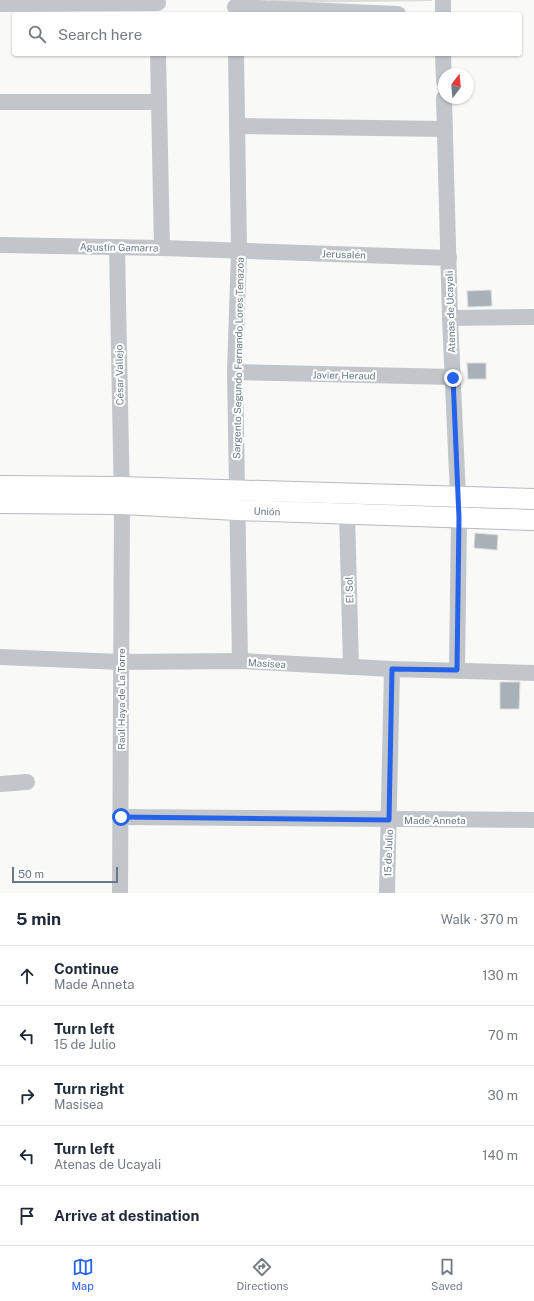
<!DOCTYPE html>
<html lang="en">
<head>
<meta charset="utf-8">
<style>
  body { margin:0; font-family:"Public Sans",sans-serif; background:#f6f6f7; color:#1f2937 }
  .compass { position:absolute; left:438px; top:68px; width:36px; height:36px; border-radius:50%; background:#fff; box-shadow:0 1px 3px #0004; rotate:16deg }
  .scale { position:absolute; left:12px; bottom:10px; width:106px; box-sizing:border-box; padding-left:4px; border:2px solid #687888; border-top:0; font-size:11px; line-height:14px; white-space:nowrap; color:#687888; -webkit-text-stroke:3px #fff; paint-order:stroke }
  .stop { position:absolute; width:12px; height:12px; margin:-9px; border:3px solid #2563eb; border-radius:50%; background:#fff }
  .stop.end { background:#2563eb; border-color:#fff; box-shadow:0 1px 4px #0008 }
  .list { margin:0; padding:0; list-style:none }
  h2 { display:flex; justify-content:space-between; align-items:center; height:52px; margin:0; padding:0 16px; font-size:17px }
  h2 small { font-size:13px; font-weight:400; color:#747a83 }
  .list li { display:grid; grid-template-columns:26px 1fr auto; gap:12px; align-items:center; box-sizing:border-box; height:60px; padding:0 16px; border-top:1px solid #e0e1e3 }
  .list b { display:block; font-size:15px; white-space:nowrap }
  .list p { margin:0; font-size:13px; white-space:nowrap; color:#747a83 }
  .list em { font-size:13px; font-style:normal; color:#747a83 }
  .icon { flex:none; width:22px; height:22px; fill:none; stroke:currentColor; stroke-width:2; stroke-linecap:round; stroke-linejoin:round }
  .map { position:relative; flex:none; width:534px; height:893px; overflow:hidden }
  .search { position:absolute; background:#fff; box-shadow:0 1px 3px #0004; left:12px; right:12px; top:12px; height:44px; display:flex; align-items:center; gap:10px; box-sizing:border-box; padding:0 14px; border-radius:4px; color:#747a83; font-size:15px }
  .sheet { height:352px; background:#fff }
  nav { display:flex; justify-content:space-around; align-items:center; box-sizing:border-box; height:56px; border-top:1px solid #e0e1e3; background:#fff; font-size:11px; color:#747a83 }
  nav a { display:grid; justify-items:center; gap:2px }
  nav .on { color:#2563eb }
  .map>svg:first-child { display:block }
  .green { fill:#d9ded6 }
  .building { fill:#a9b1b8; stroke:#dbdbd9 }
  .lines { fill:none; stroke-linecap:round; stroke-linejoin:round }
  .major-casing { stroke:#b6babf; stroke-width:22 }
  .minor { stroke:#c2c6cb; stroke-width:16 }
  .major { stroke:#fff; stroke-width:20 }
  .route { stroke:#2563eb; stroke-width:5 }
  .labels { text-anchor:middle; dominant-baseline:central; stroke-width:4; stroke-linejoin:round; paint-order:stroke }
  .street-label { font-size:10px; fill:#687888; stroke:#fff }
</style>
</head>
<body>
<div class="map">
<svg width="534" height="893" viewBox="0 0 534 893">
  <rect width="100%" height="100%" fill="#f9f9f7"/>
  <polygon class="green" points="271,0 432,0 432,1 271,3"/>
  <g class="building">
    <polygon points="491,290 492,306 468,307 467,291"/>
    <polygon points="467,363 486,363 486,379 468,379"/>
    <polygon points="475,533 498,535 497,550 474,548"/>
    <polygon points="500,682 520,682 519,709 500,709"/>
  </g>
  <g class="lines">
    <defs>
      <g id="major">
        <polyline points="0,486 121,487 534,499"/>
        <polyline points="0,503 122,504 237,510 534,520"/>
      </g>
    </defs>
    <use href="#major" class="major-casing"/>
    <g class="minor">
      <polyline points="0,4 158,3"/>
      <polyline points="235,7 398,14"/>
      <polyline points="443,14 443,0"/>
      <polyline points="158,54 162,248"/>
      <polyline points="236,54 239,250 235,372 240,661"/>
      <polyline points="443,54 444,81"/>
      <polyline points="444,98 450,318 459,518 457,670"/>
      <polyline points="0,102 159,102"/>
      <polyline points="237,126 445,129"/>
      <polyline points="0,245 162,248 449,258"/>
      <polyline points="117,247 122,504 120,893"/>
      <polyline points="450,318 534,317"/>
      <polyline points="235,372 453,377"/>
      <polyline points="347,513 351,667"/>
      <polyline points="0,657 121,662 240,661 392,669 534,673"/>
      <polyline points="0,784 27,782"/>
      <polyline points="121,817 534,820"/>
      <polyline points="387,893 392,669"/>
    </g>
    <use href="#major" class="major"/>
  </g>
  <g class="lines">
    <polyline class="route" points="121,817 389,820 392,669 457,670 459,518 453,378"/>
  </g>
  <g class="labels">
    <g class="street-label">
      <text transform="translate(119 247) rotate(1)">Agustín Gamarra</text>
      <text transform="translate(344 254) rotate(2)">Jerusalén</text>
      <text transform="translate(450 312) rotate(-92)">Atenas de Ucayali</text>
      <text transform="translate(238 358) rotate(-89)">Sargento Segundo Fernando Lores Tenazoa</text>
      <text transform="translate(119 375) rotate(-91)">César Vallejo</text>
      <text transform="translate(344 375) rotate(1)">Javier Heraud</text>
      <text transform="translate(267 511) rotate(2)">Unión</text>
      <text transform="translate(349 590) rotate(-92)">El Sol</text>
      <text transform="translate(267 663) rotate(3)">Masisea</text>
      <text transform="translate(121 699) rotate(-90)">Raúl Haya de La Torre</text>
      <text x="435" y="820">Made Anneta</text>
      <text transform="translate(388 853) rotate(-88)">15 de Julio</text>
    </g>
  </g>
</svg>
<svg class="compass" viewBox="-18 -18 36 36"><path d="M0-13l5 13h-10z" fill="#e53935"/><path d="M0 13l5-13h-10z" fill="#747a83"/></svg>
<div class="scale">50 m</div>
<div class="stop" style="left:121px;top:817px"></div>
<div class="stop end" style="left:453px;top:378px"></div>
<div class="search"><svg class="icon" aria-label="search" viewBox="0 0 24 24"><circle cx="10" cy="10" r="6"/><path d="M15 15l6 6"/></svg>Search here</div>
</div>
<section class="sheet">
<h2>5 min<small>Walk · 370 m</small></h2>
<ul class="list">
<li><svg class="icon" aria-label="ahead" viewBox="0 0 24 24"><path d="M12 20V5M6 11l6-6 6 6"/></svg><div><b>Continue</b><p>Made Anneta</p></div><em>130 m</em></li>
<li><svg class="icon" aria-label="left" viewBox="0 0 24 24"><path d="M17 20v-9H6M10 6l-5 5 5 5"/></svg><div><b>Turn left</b><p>15 de Julio</p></div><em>70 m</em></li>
<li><svg class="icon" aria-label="right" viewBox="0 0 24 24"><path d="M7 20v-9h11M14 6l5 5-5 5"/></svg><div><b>Turn right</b><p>Masisea</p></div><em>30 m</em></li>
<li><svg class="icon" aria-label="left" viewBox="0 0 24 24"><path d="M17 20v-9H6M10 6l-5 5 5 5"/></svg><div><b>Turn left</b><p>Atenas de Ucayali</p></div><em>140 m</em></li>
<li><svg class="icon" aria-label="arrive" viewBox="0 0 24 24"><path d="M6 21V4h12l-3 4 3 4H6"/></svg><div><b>Arrive at destination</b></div></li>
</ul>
</section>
<nav>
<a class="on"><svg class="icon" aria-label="map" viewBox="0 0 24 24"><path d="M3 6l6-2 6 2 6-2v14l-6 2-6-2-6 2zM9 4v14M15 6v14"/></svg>Map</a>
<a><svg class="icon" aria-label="directions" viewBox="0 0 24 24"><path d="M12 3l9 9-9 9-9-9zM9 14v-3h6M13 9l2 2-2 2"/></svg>Directions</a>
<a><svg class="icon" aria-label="saved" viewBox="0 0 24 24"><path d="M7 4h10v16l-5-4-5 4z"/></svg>Saved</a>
</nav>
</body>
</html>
